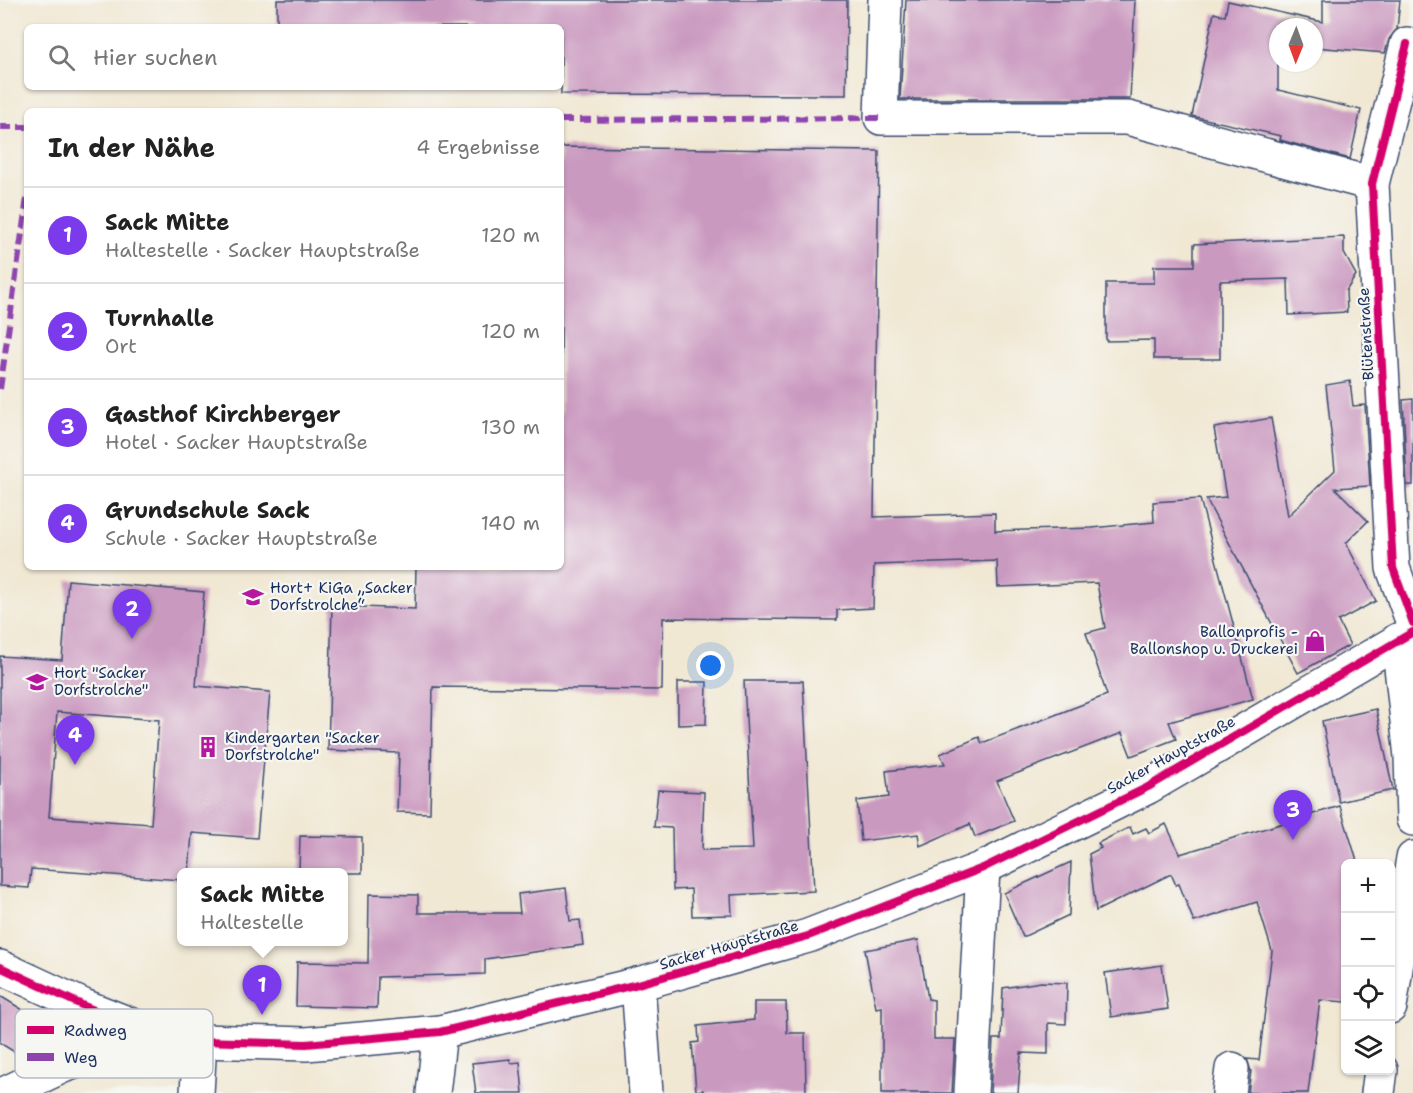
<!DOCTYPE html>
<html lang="de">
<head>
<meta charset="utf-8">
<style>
  body { margin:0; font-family:"Shantell Sans",sans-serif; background:#f6f6f6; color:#222 }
  .controls { position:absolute; right:18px; bottom:18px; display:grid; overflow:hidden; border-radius:9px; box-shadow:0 2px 4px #0004 }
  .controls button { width:54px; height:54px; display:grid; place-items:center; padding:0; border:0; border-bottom:2px solid #e0e0e0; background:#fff; color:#222; font:30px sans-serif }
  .compass { position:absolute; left:1269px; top:18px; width:54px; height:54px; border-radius:50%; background:#fff; box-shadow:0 2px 4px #0004; rotate:181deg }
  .you { position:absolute; left:711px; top:666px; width:21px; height:21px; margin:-15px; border:4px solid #fff; border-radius:50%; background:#1a73e8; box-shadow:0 0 0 9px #1a73e833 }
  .badge { display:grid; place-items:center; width:39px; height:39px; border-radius:50%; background:#7c3aed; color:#fff; font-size:20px; font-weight:700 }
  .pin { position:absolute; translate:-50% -50px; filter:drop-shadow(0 2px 3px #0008) }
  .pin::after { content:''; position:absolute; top:32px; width:21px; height:18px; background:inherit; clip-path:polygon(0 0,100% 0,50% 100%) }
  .popup { position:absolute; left:177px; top:868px; width:171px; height:78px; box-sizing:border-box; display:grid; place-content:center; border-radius:9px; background:#fff; filter:drop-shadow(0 2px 4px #0005); font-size:20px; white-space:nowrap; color:#767676 }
  .popup b { font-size:22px; color:#222 }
  .popup::after { content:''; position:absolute; left:50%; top:100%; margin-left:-12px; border:12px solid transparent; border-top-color:#fff }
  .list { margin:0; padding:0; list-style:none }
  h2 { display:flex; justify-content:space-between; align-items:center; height:78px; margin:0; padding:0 24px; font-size:26px }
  h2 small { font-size:20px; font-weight:400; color:#767676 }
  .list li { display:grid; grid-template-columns:39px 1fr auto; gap:18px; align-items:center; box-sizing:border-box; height:96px; padding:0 24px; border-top:2px solid #e0e0e0 }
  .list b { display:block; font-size:22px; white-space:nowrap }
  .list p { margin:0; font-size:20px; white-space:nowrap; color:#767676 }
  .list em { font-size:20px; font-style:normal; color:#767676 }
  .icon { flex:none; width:33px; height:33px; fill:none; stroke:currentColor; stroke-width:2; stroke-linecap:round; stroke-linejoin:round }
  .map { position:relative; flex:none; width:1413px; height:1093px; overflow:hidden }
  .search { position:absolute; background:#fff; box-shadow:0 2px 4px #0004; left:24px; top:24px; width:540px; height:66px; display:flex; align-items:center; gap:15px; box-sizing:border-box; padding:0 21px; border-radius:9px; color:#767676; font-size:22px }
  .panel { position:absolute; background:#fff; box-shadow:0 2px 4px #0004; left:24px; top:108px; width:540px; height:462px; border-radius:9px }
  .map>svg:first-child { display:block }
  .building { fill:#ca99c0; fill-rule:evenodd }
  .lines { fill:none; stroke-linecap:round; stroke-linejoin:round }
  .minor-casing { stroke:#3b4b70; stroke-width:36 }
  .minor { stroke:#fff; stroke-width:33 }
  .quiet { stroke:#8e44ad; stroke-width:6; stroke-dasharray:12 6; stroke-linecap:butt }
  .cycleway-casing { stroke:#f6f6f2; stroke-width:11 }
  .cycleway { stroke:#d6006c; stroke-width:8 }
  .labels { text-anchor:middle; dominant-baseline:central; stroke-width:4.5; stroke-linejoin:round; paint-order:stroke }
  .street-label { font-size:15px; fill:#1b2f5e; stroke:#f6f6f2 }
  .poi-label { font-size:15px; fill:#1b2f5e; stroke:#f6f6f2; text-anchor:start }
  .key { fill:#f6f6f2; stroke:#b4bac6; stroke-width:1.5 }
  .key-label { font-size:16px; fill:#1b2f5e }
</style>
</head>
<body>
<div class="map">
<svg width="1413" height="1093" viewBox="0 0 1413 1093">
  <rect width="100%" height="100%" fill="#f6f6f2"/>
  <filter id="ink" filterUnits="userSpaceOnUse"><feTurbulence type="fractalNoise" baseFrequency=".0167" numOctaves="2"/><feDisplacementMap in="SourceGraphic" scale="12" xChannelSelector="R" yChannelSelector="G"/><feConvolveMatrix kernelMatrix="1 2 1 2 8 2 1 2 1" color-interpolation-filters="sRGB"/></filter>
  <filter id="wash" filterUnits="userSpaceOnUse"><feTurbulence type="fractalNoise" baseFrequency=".008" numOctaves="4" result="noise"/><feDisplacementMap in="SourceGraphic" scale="24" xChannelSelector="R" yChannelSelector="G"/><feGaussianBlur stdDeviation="1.35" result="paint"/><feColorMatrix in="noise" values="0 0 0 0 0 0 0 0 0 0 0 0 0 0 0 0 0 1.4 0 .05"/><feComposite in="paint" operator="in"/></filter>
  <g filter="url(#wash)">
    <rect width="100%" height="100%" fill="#f1e8d4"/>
    <g id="blocks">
      <g class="building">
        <polygon points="277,0 847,0 846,95 561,94 561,27 277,27"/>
        <polygon points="906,0 1135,0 1130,99 900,99"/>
        <polygon points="1323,0 1400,0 1397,29 1389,39 1385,53 1314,47 1314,27 1278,27 1278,90 1361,110 1350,159 1280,140 1281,136 1192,116 1214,13 1225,16 1228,1 1323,22"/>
        <polygon points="561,147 879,151 874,517 995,513 995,531 1092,528 1154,522 1153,502 1200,499 1253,699 1169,722 1176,739 1131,756 1122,733 997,781 1014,821 975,837 970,824 920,846 918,834 861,841 857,801 889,797 886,771 945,764 940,754 979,737 982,743 1107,695 1086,633 1105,628 1097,583 998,587 997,561 874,565 873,608 837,610 837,620 663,618 662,690 433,687 430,813 397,812 399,753 328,750 332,606 415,609 416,567 561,567"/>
        <polygon points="1344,237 1344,253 1356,275 1346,291 1347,312 1289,315 1288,279 1220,281 1220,359 1154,359 1154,340 1106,341 1106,283 1154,283 1154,266 1194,266 1194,244"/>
        <polygon points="1350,381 1353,406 1365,405 1370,486 1335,488 1368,521 1346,543 1376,601 1338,621 1350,645 1298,673 1206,499 1226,497 1214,428 1271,418 1288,516 1335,470 1326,385"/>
        <polygon points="1413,399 1413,485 1407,485 1403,400"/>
        <path d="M68 580 204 592 196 686 270 692 257 838 192 833 189 873H181V880L31 869 29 888 0 886V656L62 660ZM57 712 159 720 151 824 49 817Z"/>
        <polygon points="744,681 803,681 814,891 731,895 732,915 692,916 691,889 673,890 672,828 654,827 658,790 704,792 702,850 753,849"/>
        <polygon points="678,682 707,682 706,724 678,725"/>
        <polygon points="1376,709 1393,790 1339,802 1322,721"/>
        <polygon points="1340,806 1358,864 1346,864 1346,1002 1320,1000 1308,1093 1248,1093 1251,1071 1247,1059 1259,1060 1272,951 1257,902 1194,922 1179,884 1176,885 1171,874 1096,911 1089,854 1101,848 1098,843 1130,827 1133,834 1146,828 1149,833 1166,824 1180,854"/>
        <polygon points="300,836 362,837 362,873 299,873"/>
        <polygon points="1071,862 1069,915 1023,937 1004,893"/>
        <polygon points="566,888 570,921 580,920 583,945 485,959 485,974 378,977 377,1008 296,1006 297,962 368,963 369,894 418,895 418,913 520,913 518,894"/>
        <polygon points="918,940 928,999 934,1000 934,1039 955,1039 952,1093 882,1093 882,1007 876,1008 865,950"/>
        <polygon points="1162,965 1168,1009 1111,1017 1105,973"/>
        <polygon points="1041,982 1067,983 1066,1024 1048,1023 1048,1054 1021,1053 1018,1093 990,1093 993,1039 1001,1039 1003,988"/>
        <polygon points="0,996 54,1029 35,1058 29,1061 0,1043"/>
        <polygon points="754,1002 786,1002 787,1033 805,1033 806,1093 703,1093 703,1090 696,1091 692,1043 699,1042 698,1026 754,1020"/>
        <polygon points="510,1059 511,1063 520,1062 523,1093 476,1093 472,1063"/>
      </g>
    </g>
  </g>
  <g filter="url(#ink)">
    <use href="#blocks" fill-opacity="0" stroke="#3b4b70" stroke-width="1.5"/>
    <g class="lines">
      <defs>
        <g id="minor">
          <polyline points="885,0 881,118 1128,118 1372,184"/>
          <polyline points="1407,44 1372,184 1393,568 1413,623"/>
          <polyline points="1398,640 1411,757 1413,819"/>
          <polyline points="0,967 84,1006 155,1034 200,1041 306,1044 440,1032 638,984 808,936 983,868 1148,787 1413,632"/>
          <polyline points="638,984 646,1093"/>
          <polyline points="1390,1007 1413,858"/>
          <polyline points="6,1093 63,1066 155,1034"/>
          <polyline points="197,1093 200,1041"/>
          <polyline points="433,1093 440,1032"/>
          <polyline points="971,1093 983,868"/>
          <polyline points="1229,1093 1232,1069"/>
          <polyline points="1378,1093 1381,1070"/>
        </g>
      </defs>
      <use href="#minor" class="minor-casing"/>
      <use href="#minor" class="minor"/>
      <g class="quiet">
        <polyline points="561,120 881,118"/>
        <polyline points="0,127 27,127"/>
        <polyline points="0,389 27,198"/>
      </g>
      <defs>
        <g id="cycleway">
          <polyline points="1407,44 1372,184 1393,568 1413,623"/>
          <polyline points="0,967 84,1006 155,1034 200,1041 306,1044 440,1032 638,984 808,936 983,868 1148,787 1413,632"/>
        </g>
      </defs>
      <use href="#cycleway" class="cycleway-casing"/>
      <use href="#cycleway" class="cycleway"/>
    </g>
  </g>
  <defs>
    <symbol id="school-bare" viewBox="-9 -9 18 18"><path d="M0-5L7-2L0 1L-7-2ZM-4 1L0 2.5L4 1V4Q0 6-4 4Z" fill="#b5179e" stroke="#f6f6f2" stroke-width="2.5" paint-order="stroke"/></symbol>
    <symbol id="shop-bare" viewBox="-9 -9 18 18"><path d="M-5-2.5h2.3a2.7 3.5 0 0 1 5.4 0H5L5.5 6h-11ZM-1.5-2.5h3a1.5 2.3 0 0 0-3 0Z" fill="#b5179e" stroke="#f6f6f2" stroke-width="2.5" paint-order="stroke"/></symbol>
    <symbol id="building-bare" viewBox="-9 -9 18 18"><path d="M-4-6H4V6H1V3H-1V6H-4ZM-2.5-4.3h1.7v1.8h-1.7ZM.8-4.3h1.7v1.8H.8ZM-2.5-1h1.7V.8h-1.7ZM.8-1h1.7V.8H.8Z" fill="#b5179e" stroke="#f6f6f2" stroke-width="2.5" paint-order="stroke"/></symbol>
  </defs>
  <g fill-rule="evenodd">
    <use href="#school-bare" x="238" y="582" width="30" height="30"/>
    <use href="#shop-bare" x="1300" y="626" width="30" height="30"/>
    <use href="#school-bare" x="22" y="667" width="30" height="30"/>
    <use href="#building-bare" x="193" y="732" width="30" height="30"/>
  </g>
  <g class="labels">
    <g class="street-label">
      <text transform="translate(1366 334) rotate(-93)">Blütenstraße</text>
      <text transform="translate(1171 755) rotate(-29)">Sacker Hauptstraße</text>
      <text transform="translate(729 945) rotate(-16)">Sacker Hauptstraße</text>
    </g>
    <g class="poi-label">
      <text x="270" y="588">Hort+ KiGa „Sacker<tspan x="270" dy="17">Dorfstrolche“</tspan></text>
      <text x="1298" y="632" text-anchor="end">Ballonprofis -<tspan x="1298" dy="17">Ballonshop u. Druckerei</tspan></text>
      <text x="54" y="673">Hort "Sacker<tspan x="54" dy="17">Dorfstrolche"</tspan></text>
      <text x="225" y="738">Kindergarten "Sacker<tspan x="225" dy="17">Dorfstrolche"</tspan></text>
    </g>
  </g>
  <rect x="15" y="1009" width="198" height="69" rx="9" class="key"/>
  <rect x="27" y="1026" width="27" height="8" fill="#d6006c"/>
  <rect x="27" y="1053" width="27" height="8" fill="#8e44ad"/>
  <g class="key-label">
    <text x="64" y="1036">Radweg</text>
    <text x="64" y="1063">Weg</text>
  </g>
</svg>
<div class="controls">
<button>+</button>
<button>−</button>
<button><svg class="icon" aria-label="locate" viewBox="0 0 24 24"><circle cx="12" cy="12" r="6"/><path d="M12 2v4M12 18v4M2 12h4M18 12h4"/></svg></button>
<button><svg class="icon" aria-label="layers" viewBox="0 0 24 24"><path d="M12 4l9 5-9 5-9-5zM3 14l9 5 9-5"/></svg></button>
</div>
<svg class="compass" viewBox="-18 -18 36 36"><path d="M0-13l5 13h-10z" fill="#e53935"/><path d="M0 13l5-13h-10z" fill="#767676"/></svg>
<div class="you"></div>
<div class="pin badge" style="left:262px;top:1015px">1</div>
<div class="popup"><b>Sack Mitte</b>Haltestelle</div>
<div class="pin badge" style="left:132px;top:639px">2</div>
<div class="pin badge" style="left:1293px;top:840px">3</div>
<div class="pin badge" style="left:75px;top:765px">4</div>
<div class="search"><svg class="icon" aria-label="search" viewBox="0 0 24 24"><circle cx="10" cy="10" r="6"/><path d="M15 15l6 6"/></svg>Hier suchen</div>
<section class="panel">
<h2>In der Nähe<small>4 Ergebnisse</small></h2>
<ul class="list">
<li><span class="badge">1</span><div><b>Sack Mitte</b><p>Haltestelle · Sacker Hauptstraße</p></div><em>120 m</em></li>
<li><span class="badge">2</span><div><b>Turnhalle</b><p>Ort</p></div><em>120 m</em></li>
<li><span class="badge">3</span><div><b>Gasthof Kirchberger</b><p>Hotel · Sacker Hauptstraße</p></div><em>130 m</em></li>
<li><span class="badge">4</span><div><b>Grundschule Sack</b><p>Schule · Sacker Hauptstraße</p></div><em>140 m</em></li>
</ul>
</section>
</div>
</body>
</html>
